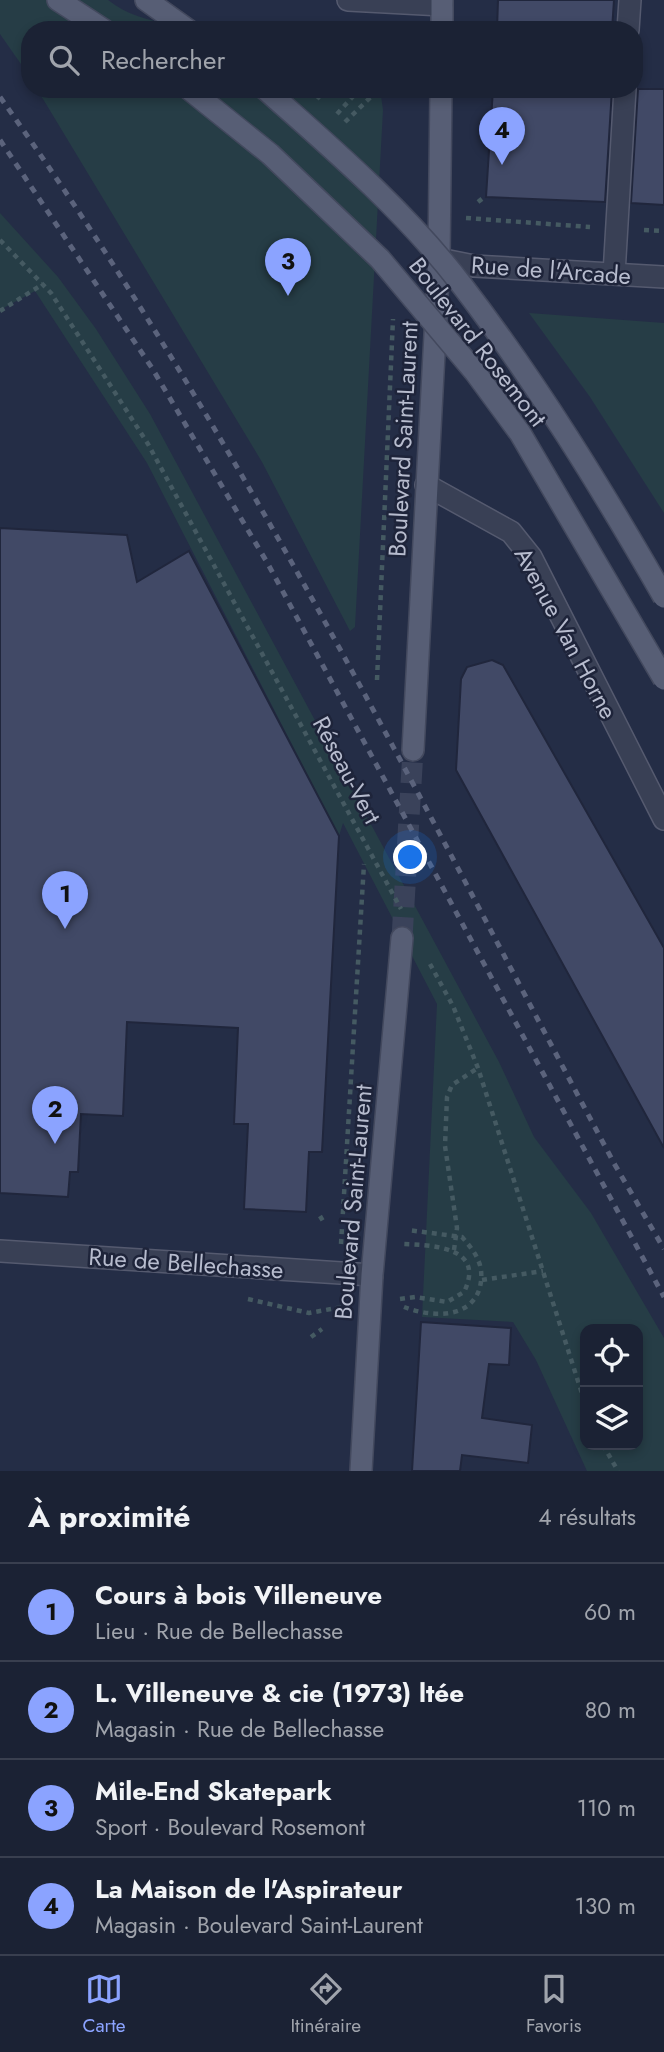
<!DOCTYPE html>
<html lang="fr">
<head>
<meta charset="utf-8">
<style>
  body { margin:0; font-family:Jost,sans-serif; background:#282f40; color:#f1f3f6 }
  .controls { position:absolute; right:21px; bottom:21px; display:grid; overflow:hidden; border-radius:14px; box-shadow:0 4px 10px #0003 }
  .controls button { width:63px; height:63px; display:grid; place-items:center; padding:0; border:0; border-bottom:2px solid #393f4f; background:#1b2234; color:#f1f3f6; font:35px sans-serif }
  .you { position:absolute; left:411px; top:858px; width:24px; height:24px; margin:-18px; border:5px solid #fff; border-radius:50%; background:#1a73e8; box-shadow:0 0 0 10px #1a73e833 }
  .badge { display:grid; place-items:center; width:46px; height:46px; border-radius:50%; background:#8ba3ff; color:#111; font-size:23px; font-weight:700 }
  .pin { position:absolute; translate:-50% -58px; filter:drop-shadow(0 2px 4px #0008) }
  .pin::after { content:''; position:absolute; top:37px; width:24px; height:21px; background:inherit; clip-path:polygon(0 0,100% 0,50% 100%) }
  .list { margin:0; padding:0; list-style:none }
  h2 { display:flex; justify-content:space-between; align-items:center; height:91px; margin:0; padding:0 28px; font-size:30px }
  h2 small { font-size:23px; font-weight:400; color:#a0a4ac }
  .list li { display:grid; grid-template-columns:46px 1fr auto; gap:21px; align-items:center; box-sizing:border-box; height:98px; padding:0 28px; border-top:2px solid #393f4f }
  .list b { display:block; font-size:26px; white-space:nowrap }
  .list p { margin:0; font-size:23px; white-space:nowrap; color:#a0a4ac }
  .list em { font-size:23px; font-style:normal; color:#a0a4ac }
  .icon { flex:none; width:38px; height:38px; fill:none; stroke:currentColor; stroke-width:2; stroke-linecap:round; stroke-linejoin:round }
  .map { position:relative; flex:none; width:664px; height:1471px; overflow:hidden }
  .search { position:absolute; background:#1b2234; box-shadow:0 4px 10px #0003; left:21px; right:21px; top:21px; height:77px; display:flex; align-items:center; gap:18px; box-sizing:border-box; padding:0 24px; border-radius:28px; color:#a0a4ac; font-size:26px }
  .sheet { height:483px; background:#1b2234 }
  nav { display:flex; justify-content:space-around; align-items:center; box-sizing:border-box; height:98px; border-top:2px solid #393f4f; background:#1b2234; font-size:19px; color:#a0a4ac }
  nav a { display:grid; justify-items:center; gap:4px }
  nav .on { color:#8ba3ff }
  .map>svg:first-child { display:block }
  .green { fill:#263d46; fill-rule:evenodd }
  .building { fill:#414966; stroke:#20263c; stroke-width:2 }
  .lines { fill:none; stroke-linecap:round; stroke-linejoin:round }
  .major-tunnel { stroke:#3a425a; stroke-width:21; stroke-dasharray:21 10; stroke-linecap:butt }
  .minor-casing { stroke:#555a6f; stroke-width:24 }
  .major-casing { stroke:#43495e; stroke-width:24 }
  .path { stroke:#455a62; stroke-width:4.5; stroke-dasharray:5 5; stroke-linecap:butt }
  .minor { stroke:#394055; stroke-width:21 }
  .major { stroke:#575e75; stroke-width:21 }
  .rail { stroke:#5b637c; stroke-width:5; stroke-dasharray:7 7; stroke-linecap:butt }
  .major-bridge-casing { stroke:#43495e; stroke-width:24; stroke-linecap:butt }
  .major-bridge { stroke:#575e75; stroke-width:21 }
  .labels { text-anchor:middle; dominant-baseline:central; stroke-width:5; stroke-linejoin:round; paint-order:stroke }
  .street-label { font-size:24px; fill:#b7bcce; stroke:#1e243a }
</style>
</head>
<body>
<div class="map">
<svg width="664" height="1471" viewBox="0 0 664 1471">
  <rect width="100%" height="100%" fill="#242d46"/>
  <g class="green">
    <path d="M0 0H108C144 29 200 26 243 30H30V77L0 34Z"/>
    <polygon points="37,89 380,89 383,110 355,627 350,631 262,462"/>
    <path d="M0 213 58 277 96 329 150 414 499 1062 534 1137 591 1213 664 1338V1471H587L536 1360 513 1322 422 1317 437 1004 343 823 339 836 147 463 35 291 0 310ZM585 1329H638V1445H585Z"/>
    <polygon points="529,313 664,323 664,513 590,397"/>
  </g>
  <g class="building">
    <polygon points="498,0 614,0 612,30 497,30"/>
    <polygon points="493,89 612,89 605,202 486,197"/>
    <polygon points="638,89 664,89 664,205 631,203"/>
    <polygon points="0,528 127,535 137,582 189,551 339,836 322,1152 309,1152 306,1212 244,1209 248,1124 234,1124 238,1028 127,1022 123,1116 81,1114 78,1172 70,1172 68,1197 0,1193"/>
    <polygon points="492,660 503,665 664,948 664,1148 456,770 461,679 467,667"/>
    <polygon points="421,1322 511,1328 509,1365 489,1364 482,1418 532,1425 528,1463 462,1455 460,1471 412,1471"/>
  </g>
  <g class="lines">
    <polyline class="major-tunnel" points="402,938 413,750"/>
    <defs>
      <g id="minor">
        <polyline points="348,0 442,5"/>
        <polyline points="628,30 630,0"/>
        <polyline points="439,259 474,266 664,277"/>
        <polyline points="614,274 625,89"/>
        <polyline points="426,485 511,532 531,557 664,819"/>
        <polyline points="0,1251 372,1275"/>
      </g>
      <g id="major">
        <polyline points="58,0 104,30"/>
        <polyline points="146,0 188,30"/>
        <polyline points="442,30 442,0"/>
        <polyline points="413,750 439,259 441,89"/>
        <polyline points="361,1471 372,1275 402,938"/>
      </g>
    </defs>
    <use href="#minor" class="minor-casing"/>
    <use href="#major" class="major-casing"/>
    <g class="path">
      <polyline points="317,99 326,89"/>
      <polyline points="337,114 356,93 352,89"/>
      <polyline points="345,122 379,89"/>
      <polyline points="478,202 483,198"/>
      <polyline points="466,218 590,227"/>
      <polyline points="644,230 664,231"/>
      <polyline points="0,240 51,293 148,444 401,909"/>
      <polyline points="0,311 43,284"/>
      <polyline points="377,680 393,319"/>
      <polyline points="430,964 453,1006 478,1068 585,1403"/>
      <polyline points="320,1216 323,1221"/>
      <polyline points="341,1244 364,864"/>
      <polyline points="454,1250 457,1228 445,1146 447,1097 452,1085 478,1068"/>
      <polyline points="482,1280 543,1271"/>
      <polyline points="248,1299 309,1313 342,1307"/>
      <path d="M400 1299 415 1297 447 1302 464 1292C486 1247 433 1245 402 1244"/>
      <path d="M404 1307C430 1317 471 1320 480 1287 482 1278 482 1268 478 1260 475 1252 468 1244 462 1237L408 1230"/>
      <polyline points="311,1337 322,1329"/>
      <polyline points="603,1445 618,1471"/>
    </g>
    <use href="#minor" class="minor"/>
    <use href="#major" class="major"/>
    <g class="rail">
      <path d="M0 97C239 433 421 802 615 1165L664 1249"/>
      <polyline points="0,140 152,368 268,564 664,1297"/>
    </g>
    <defs>
      <g id="major-bridge">
        <polyline points="189,89 270,154 380,259 475,372 520,433 664,679"/>
        <path d="M265 89C333 149 406 212 461 284 537 383 602 489 664 597"/>
      </g>
    </defs>
    <use href="#major-bridge" class="major-bridge-casing"/>
    <use href="#major-bridge" class="major-bridge"/>
  </g>
  <g class="labels">
    <g class="street-label">
      <text transform="translate(551 270) rotate(4)">Rue de l'Arcade</text>
      <text transform="translate(478 342) rotate(52)">Boulevard Rosemont</text>
      <text transform="translate(403 439) rotate(-87)">Boulevard Saint-Laurent</text>
      <text transform="translate(566 633) rotate(62)">Avenue Van Horne</text>
      <text transform="translate(347 770) rotate(62)">Réseau-Vert</text>
      <text transform="translate(353 1202) rotate(-85)">Boulevard Saint-Laurent</text>
      <text transform="translate(186 1263) rotate(4)">Rue de Bellechasse</text>
    </g>
  </g>
</svg>
<div class="controls">
<button><svg class="icon" aria-label="locate" viewBox="0 0 24 24"><circle cx="12" cy="12" r="6"/><path d="M12 2v4M12 18v4M2 12h4M18 12h4"/></svg></button>
<button><svg class="icon" aria-label="layers" viewBox="0 0 24 24"><path d="M12 4l9 5-9 5-9-5zM3 14l9 5 9-5"/></svg></button>
</div>
<div class="you"></div>
<div class="pin badge" style="left:65px;top:929px">1</div>
<div class="pin badge" style="left:55px;top:1144px">2</div>
<div class="pin badge" style="left:288px;top:296px">3</div>
<div class="pin badge" style="left:502px;top:165px">4</div>
<div class="search"><svg class="icon" aria-label="search" viewBox="0 0 24 24"><circle cx="10" cy="10" r="6"/><path d="M15 15l6 6"/></svg>Rechercher</div>
</div>
<section class="sheet">
<h2>À proximité<small>4 résultats</small></h2>
<ul class="list">
<li><span class="badge">1</span><div><b>Cours à bois Villeneuve</b><p>Lieu · Rue de Bellechasse</p></div><em>60 m</em></li>
<li><span class="badge">2</span><div><b>L. Villeneuve &amp; cie (1973) ltée</b><p>Magasin · Rue de Bellechasse</p></div><em>80 m</em></li>
<li><span class="badge">3</span><div><b>Mile-End Skatepark</b><p>Sport · Boulevard Rosemont</p></div><em>110 m</em></li>
<li><span class="badge">4</span><div><b>La Maison de l'Aspirateur</b><p>Magasin · Boulevard Saint-Laurent</p></div><em>130 m</em></li>
</ul>
</section>
<nav>
<a class="on"><svg class="icon" aria-label="map" viewBox="0 0 24 24"><path d="M3 6l6-2 6 2 6-2v14l-6 2-6-2-6 2zM9 4v14M15 6v14"/></svg>Carte</a>
<a><svg class="icon" aria-label="directions" viewBox="0 0 24 24"><path d="M12 3l9 9-9 9-9-9zM9 14v-3h6M13 9l2 2-2 2"/></svg>Itinéraire</a>
<a><svg class="icon" aria-label="saved" viewBox="0 0 24 24"><path d="M7 4h10v16l-5-4-5 4z"/></svg>Favoris</a>
</nav>
</body>
</html>
